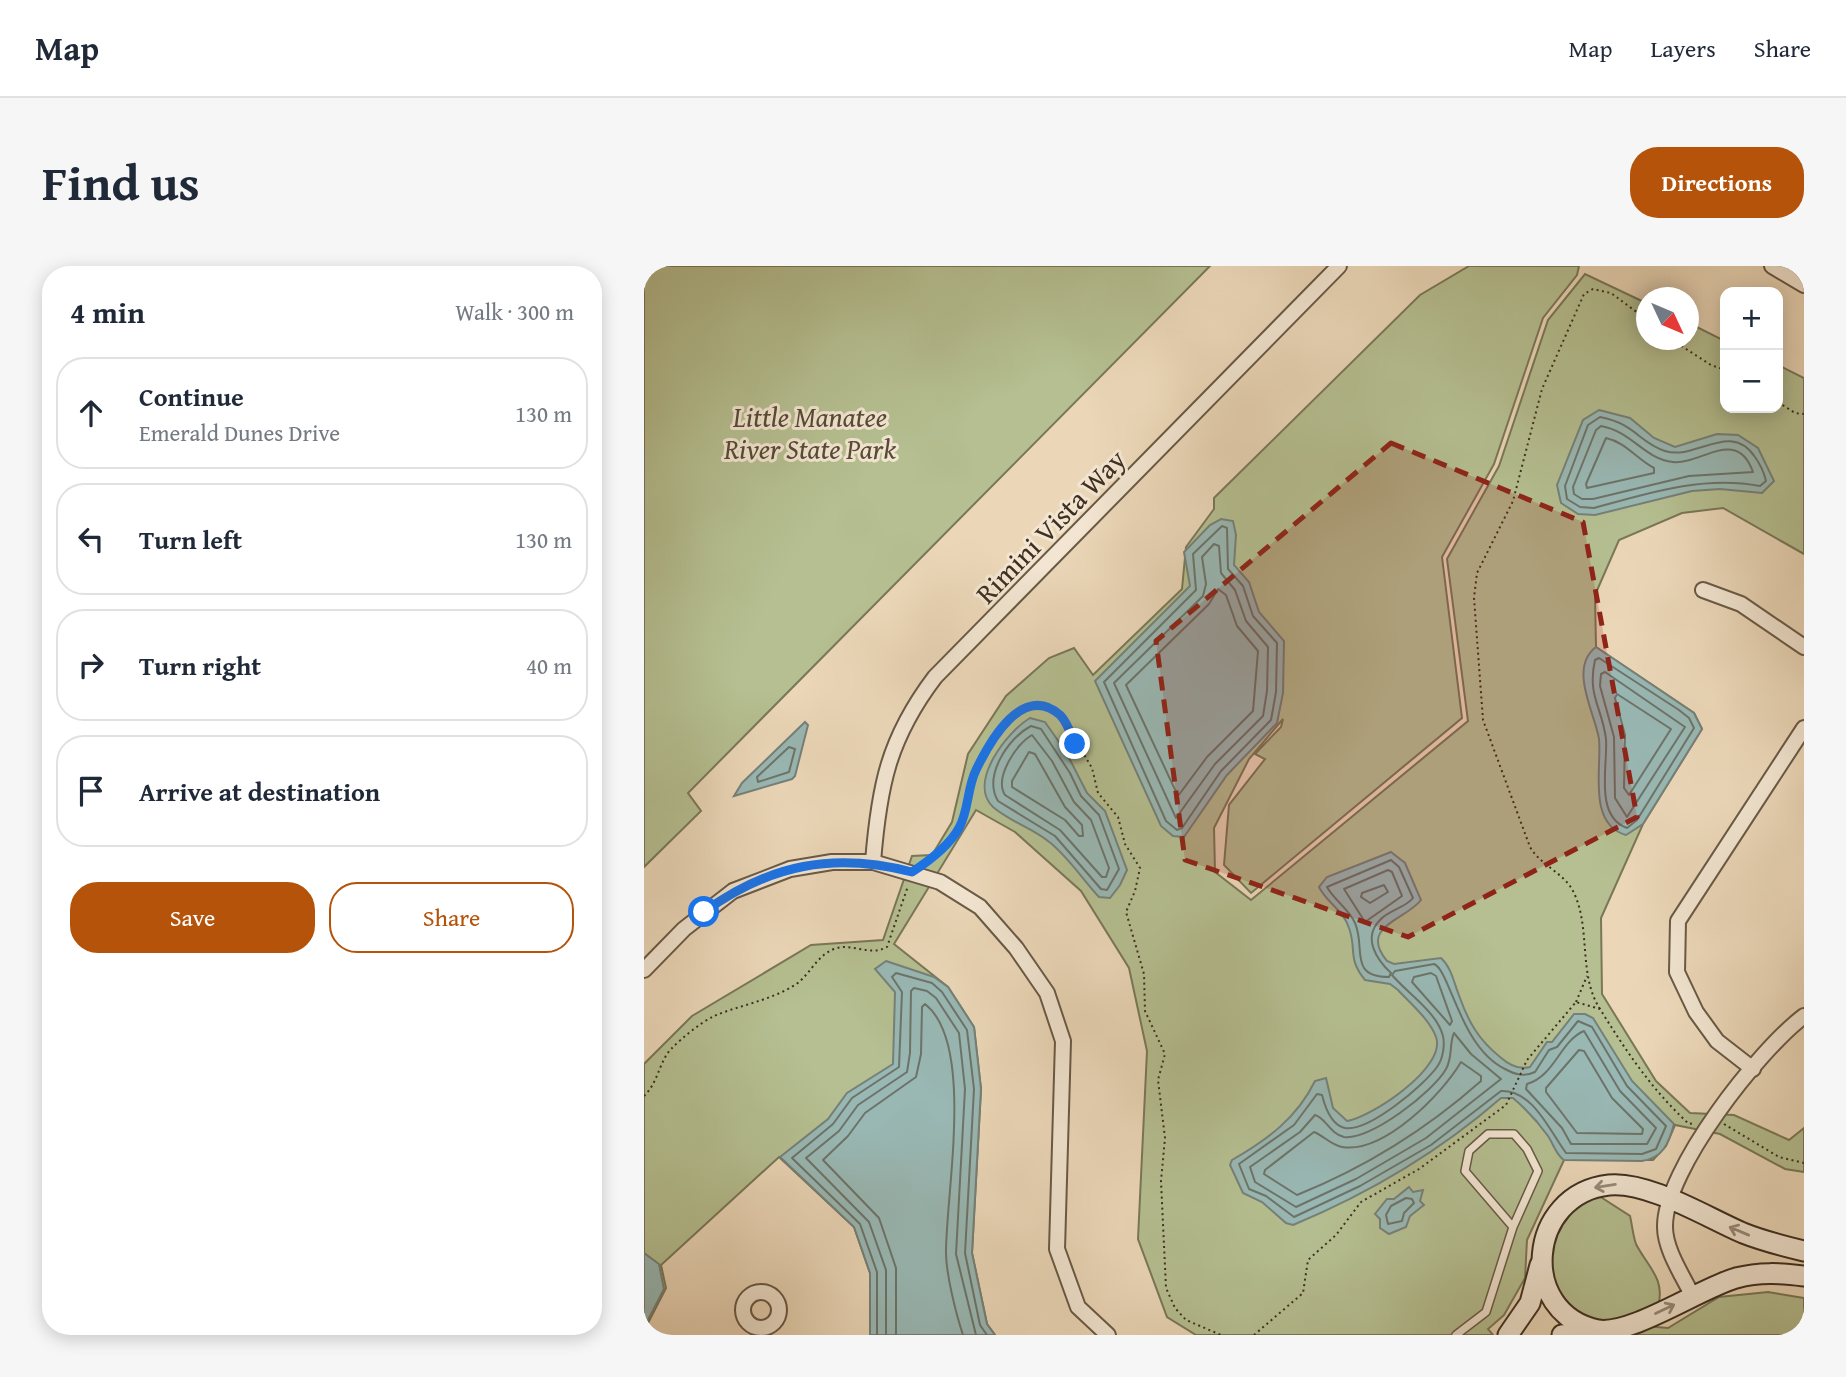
<!DOCTYPE html>
<html lang="en">
<head>
<meta charset="utf-8">
<style>
  body { margin:0; font-family:"Gentium Book Plus",serif; background:#f6f6f7; color:#1f2937 }
  .controls { position:absolute; right:21px; top:21px; display:grid; overflow:hidden; border-radius:14px; box-shadow:0 4px 18px #0003 }
  .controls button { width:63px; height:63px; display:grid; place-items:center; padding:0; border:0; border-bottom:2px solid #e0e1e3; background:#fff; color:#1f2937; font:35px sans-serif }
  .compass { position:absolute; left:992px; top:21px; width:63px; height:63px; border-radius:50%; background:#fff; box-shadow:0 4px 18px #0003; rotate:134deg }
  .stop { position:absolute; width:21px; height:21px; margin:-16px; border:5px solid #1a73e8; border-radius:50%; background:#fff }
  .stop.end { background:#1a73e8; border-color:#fff; box-shadow:0 2px 7px #0008 }
  .list { margin:0; padding:0; list-style:none }
  h2 { display:flex; justify-content:space-between; align-items:center; height:91px; margin:0; padding:0 28px; font-size:30px }
  h2 small { font-size:23px; font-weight:400; color:#747a83 }
  .list li { display:grid; grid-template-columns:46px 1fr auto; gap:21px; align-items:center; box-sizing:border-box; height:112px; margin:0 14px 14px; padding:0 14px; border:2px solid #e0e1e3; border-radius:28px }
  .list b { display:block; font-size:26px; white-space:nowrap }
  .list p { margin:0; font-size:23px; white-space:nowrap; color:#747a83 }
  .list em { font-size:23px; font-style:normal; color:#747a83 }
  .actions { display:flex; gap:14px; padding:21px 28px }
  .actions a { flex:1; padding:16px 0; border:2px solid #b45309; border-radius:28px; text-align:center; font-size:24px; color:#b45309 }
  .actions .main { background:#b45309; color:#fff }
  .icon { flex:none; width:38px; height:38px; fill:none; stroke:currentColor; stroke-width:2; stroke-linecap:round; stroke-linejoin:round }
  .map { position:relative; flex:none; width:1160px; height:1069px; overflow:hidden; border-radius:28px }
  header { display:flex; align-items:center; gap:42px; box-sizing:border-box; height:98px; padding:0 35px; background:#fff; border-bottom:2px solid #e0e1e3 }
  header strong { font-size:33px }
  nav { display:flex; gap:38px; margin-inline-start:auto; font-size:24px }
  .intro { display:flex; align-items:center; justify-content:space-between; box-sizing:border-box; height:168px; padding:0 42px }
  h1 { margin:0; font-size:49px }
  .button { padding:18px 32px; border-radius:28px; background:#b45309; color:#fff; font-size:24px; font-weight:700 }
  main { display:flex; gap:42px; padding:0 42px }
  aside { flex:1; background:#fff; border-radius:28px; box-shadow:0 4px 18px #0003 }
  .map>svg:first-child { display:block }
  .green { fill:#b5bf91; stroke:#7a7758; stroke-width:2 }
  .water { fill:#99b8b4; stroke:#758179; stroke-width:2 }
  .lines { fill:none; stroke-linecap:round; stroke-linejoin:round }
  .shore { stroke:#6c746a; stroke-width:2 }
  .lane-casing { stroke:#695946; stroke-width:10 }
  .street-casing { stroke:#695946; stroke-width:18 }
  .secondary-casing { stroke:#3e2f20; stroke-width:23 }
  .path { stroke:#3e2f20; stroke-width:2; stroke-dasharray:2 3.5; stroke-linecap:butt }
  .lane { stroke:#f2e5d1; stroke-width:7 }
  .street { stroke:#f2e5d1; stroke-width:14 }
  .secondary { stroke:#f2e5d1; stroke-width:19 }
  .oneway { stroke:#988a78 }
  .route { stroke:#1a73e8; stroke-width:9 }
  .marked { fill:#8f2418; fill-opacity:0.2; stroke:#8f2418; stroke-width:5; stroke-dasharray:14 9; stroke-linejoin:round }
  .labels { text-anchor:middle; dominant-baseline:central; stroke-width:6; stroke-linejoin:round; paint-order:stroke }
  .park-label { font-size:28px; font-style:italic; fill:#564c37; stroke:#f2e5d1 }
  .street-label { font-size:28px; fill:#3e2f20; stroke:#f2e5d1 }
</style>
</head>
<body>
<header>
<strong>Map</strong>
<nav><a>Map</a><a>Layers</a><a>Share</a></nav>
</header>
<div class="intro"><h1>Find us</h1><a class="button">Directions</a></div>
<main>
<aside>
<h2>4 min<small>Walk · 300 m</small></h2>
<ul class="list">
<li><svg class="icon" aria-label="ahead" viewBox="0 0 24 24"><path d="M12 20V5M6 11l6-6 6 6"/></svg><div><b>Continue</b><p>Emerald Dunes Drive</p></div><em>130 m</em></li>
<li><svg class="icon" aria-label="left" viewBox="0 0 24 24"><path d="M17 20v-9H6M10 6l-5 5 5 5"/></svg><div><b>Turn left</b></div><em>130 m</em></li>
<li><svg class="icon" aria-label="right" viewBox="0 0 24 24"><path d="M7 20v-9h11M14 6l5 5-5 5"/></svg><div><b>Turn right</b></div><em>40 m</em></li>
<li><svg class="icon" aria-label="arrive" viewBox="0 0 24 24"><path d="M6 21V4h12l-3 4 3 4H6"/></svg><div><b>Arrive at destination</b></div></li>
</ul>
<div class="actions"><a class="main">Save</a><a>Share</a></div>
</aside>
<div class="map">
<svg width="1160" height="1069" viewBox="0 0 1160 1069">
  <rect width="100%" height="100%" fill="#ebd7b8"/>
  <filter id="stains"><feTurbulence type="fractalNoise" baseFrequency=".00286" numOctaves="4"/><feColorMatrix values="0 0 0 0 .2 0 0 0 0 .09 0 0 0 0 .02 0 0 0 .5 -.17"/></filter>
  <radialGradient id="worn" r=".72"><stop offset=".6" stop-color="#630" stop-opacity="0"/><stop offset="1" stop-color="#630" stop-opacity=".3"/></radialGradient>
  <g class="green">
    <polygon points="0,0 566,0 44,527 57,545 0,601"/>
    <polygon points="825,0 935,0 933,9 899,52 850,198 798,291 818,452 607,627 580,599 585,539 621,493 611,488 637,461 639,453 605,493 570,562 571,606 607,634 824,455 803,293 855,200 904,54 941,8 1002,37 1002,74 1044,74 1045,57 1081,75 1081,142 1134,142 1134,99 1160,112 1160,288 1079,242 1038,247 975,274 951,329 952,381 1050,447 1058,463 999,558 957,652 958,728 1012,815 1046,847 1090,849 1145,874 1160,862 1160,906 1141,903 1076,868 1031,859 1022,880 1009,894 920,894 883,974 881,1012 860,1049 844,1063 849,1069 552,1069 523,1051 494,973 503,785 485,702 437,625 371,566 332,544 250,678 304,721 330,761 337,823 328,987 343,1058 351,1069 226,1069 226,1007 210,961 135,891 17,999 22,1022 3,1059 6,1069 0,1069 0,798 48,750 167,679 239,674 268,590 288,589 308,556 324,488 362,430 405,392 430,382 449,409 538,323 542,281 570,243 570,232 776,29"/>
    <path d="M952 928 986 950C988 958 989 970 992 978 1003 1000 1022 1013 1014 1040L962 1059 934 1050 910 1019 904 979 912 959Z"/>
    <polygon points="1124,1026 1160,1032 1160,1069 978,1069 1001,1060 1024,1062 1075,1031"/>
  </g>
  <g class="water">
    <polygon points="955,144 986,152 1010,172 1031,181 1073,168 1094,169 1114,182 1130,215 1118,227 1076,223 1048,225 951,249 934,248 917,237 913,219 939,154"/>
    <polygon points="577,253 589,255 592,269 590,299 605,316 615,346 640,375 639,427 633,457 583,509 540,571 529,570 517,560 451,415 546,320 540,286 566,259"/>
    <path d="M952 381 1050 447 1058 463 999 558 982 569C943 558 958 501 955 473 951 447 924 402 952 381Z"/>
    <path d="M386 452 401 456 422 486 443 527 461 545 483 604 476 619 466 632 455 631C439 614 422 588 404 575 388 562 365 555 349 541 323 516 364 465 386 452Z"/>
    <polygon points="161,456 164,459 151,510 148,513 90,530 98,517"/>
    <path d="M747 586 761 597 777 634C762 654 714 660 743 695L750 698 797 692C808 702 810 718 816 732 825 757 835 774 856 791 865 799 875 804 886 801L903 776H908L930 748H941L949 752 988 815 1030 858C1025 877 1019 892 998 895L920 894C912 889 910 879 904 870 894 856 882 843 869 832H857C795 886 726 927 649 959L642 957 618 936 599 927 586 899 588 894C623 874 653 852 671 815L682 812 689 842 703 855C728 851 803 801 792 771 786 754 766 737 754 724L746 718 721 714C703 692 713 684 705 662 700 645 682 636 675 621L683 611Z"/>
    <polygon points="242,695 290,711 304,721 330,761 337,823 328,987 343,1058 351,1069 226,1069 226,1007 210,961 136,891 184,853 203,827 249,798 251,726 231,703"/>
    <polygon points="765,921 769,926 779,924 776,935 780,939 766,950 762,961 745,968 736,962 736,953 731,948 743,933 750,933"/>
    <polygon points="0,987 15,998 20,1023 3,1056 5,1069 0,1069"/>
  </g>
  <g class="lines">
    <g class="shore">
      <path d="M956 151C992 158 994 176 1021 185 1052 195 1086 154 1111 191 1116 198 1120 206 1122 215L1116 220C1060 209 1004 227 950 242L936 241 923 233 921 220 944 159Z"/>
      <path d="M957 160C989 166 1000 193 1029 196 1057 199 1093 160 1109 206L1045 210 949 233H938L930 228 929 221 952 164Z"/>
      <path d="M962 172C981 176 993 193 1010 202V207L943 222 942 218Z"/>
      <polygon points="578,260 583,262 584,303 599,320 609,350 633,377 632,426 627,454 577,505 538,562 533,564 522,555 460,416 552,324 549,288"/>
      <polygon points="570,278 575,280 577,307 591,324 602,355 624,381 623,425 619,450 571,498 532,552 470,417 559,330 562,318 558,291"/>
      <polygon points="574,323 582,329 593,360 614,385 609,445 563,491 534,530 482,419 565,338"/>
      <path d="M955 392 1035 444 1045 452 1050 462 993 554 983 562C950 550 964 499 962 473 958 441 943 430 951 394Z"/>
      <polygon points="961,406 1041,461 983,551 971,532 970,471 956,420 957,408"/>
      <polygon points="973,428 1027,463 985,529 980,522 981,469 971,432"/>
      <path d="M387 460 397 463 426 507 437 530 455 549 475 603 463 624 457 623 411 570 354 535C339 510 364 472 387 460Z"/>
      <path d="M388 469 408 495 430 536 447 554 465 602 462 611H458L416 564 361 529C350 512 372 478 388 469Z"/>
      <polygon points="145,481 151,483 145,506 114,516 113,511"/>
      <polygon points="385,486 391,488 421,541 438,559 439,570 435,570 421,554 368,521 368,515"/>
      <path d="M747 594 755 601 769 632C761 642 745 644 736 654 718 672 733 694 747 707L745 711C704 711 722 682 711 657 705 643 690 634 683 621Z"/>
      <polygon points="744,604 748,606 758,630 721,656 700,623"/>
      <polygon points="740,619 744,626 726,637 717,631 718,627"/>
      <path d="M790 698C806 704 816 781 861 803 872 809 880 811 891 806L905 784 913 781 934 755 948 761 983 820 1022 860 1012 883 998 888 922 887C905 864 889 824 857 825L787 879 716 920 650 951 622 930 605 923 595 898 650 859 673 828 678 829C681 841 687 859 701 862 725 866 780 819 793 801 799 793 801 779 799 770 793 746 762 726 748 709L751 705Z"/>
      <polygon points="787,707 792,710 808,755 806,759 768,716 770,711"/>
      <path d="M940 765 976 825 1012 862 1003 878H927L918 862 882 823 883 818C911 810 916 775 940 765Z"/>
      <path d="M810 767 827 788 857 813 782 872 712 913 652 941 611 916 606 901 656 866 671 849C682 852 686 868 700 871 726 875 790 825 802 803 809 791 805 777 810 767Z"/>
      <polygon points="935,784 940,785 968,832 999,863 998,868 933,867 902,826 902,822"/>
      <path d="M817 796 837 810V815C784 862 720 902 653 929L620 908 621 904 670 866C680 870 687 879 698 881 740 888 799 827 817 796Z"/>
      <polygon points="762,932 768,933 770,937 760,947 758,955 744,958 742,949 747,940"/>
      <polyline points="233,1069 233,1006 216,958 148,892 189,858 208,832 255,801 258,726 248,711 252,707 288,717 298,726 323,764 330,823 321,987 336,1059 343,1069"/>
      <polyline points="242,1069 242,1004 225,956 162,892 195,865 214,839 263,806 266,787 267,725 270,722 283,725 292,732 315,767 321,823 312,988 332,1069"/>
      <path d="M252 1069V1002L235 952 179 894 204 870 221 847 272 811 277 788 278 741 281 738C331 777 302 926 302 986 302 1008 312 1048 319 1069"/>
    </g>
    <defs>
      <polyline id="lane" points="812,1069 842,1046 869,961 894,905 883,883 870,868 844,868 825,885 821,905 869,961"/>
      <g id="street">
        <polyline points="1128,0 1160,19"/>
        <polyline points="1059,324 1097,338 1160,381"/>
        <path d="M229 596C235 521 244 473 291 411L695 0"/>
        <polyline points="0,704 40,663 89,625 146,603 188,596 229,596 296,616 336,641 372,682 403,727 419,775 413,983 434,1041 464,1069"/>
        <polyline points="1109,803 1073,775 1052,746 1033,706 1034,655 1160,462"/>
        <circle cx="117" cy="1044" r="18"/>
        <path d="M1049 1031C1039 1010 1021 984 1021 961 1020 904 1115 784 1160 750"/>
      </g>
      <g id="secondary">
        <path d="M1160 985C1139 980 1119 975 1099 967 1062 951 1004 915 965 919 883 928 873 1047 954 1064 988 1069 1055 1023 1092 1012 1116 1006 1136 1007 1160 1010"/>
        <polyline points="864,1069 886,1037 896,999"/>
        <polyline points="918,1069 952,1065"/>
      </g>
    </defs>
    <use href="#lane" class="lane-casing"/>
    <use href="#street" class="street-casing"/>
    <use href="#secondary" class="secondary-casing"/>
    <g class="path">
      <polyline points="1028,74 1067,99 1081,104"/>
      <polyline points="1134,136 1151,147 1160,148"/>
      <path d="M281 597C316 573 319 547 330 509 337 485 366 449 387 438L400 439 419 453 448 502 454 527 474 551 481 578 496 602 491 625 482 646 500 708 501 745 521 788 514 814 521 872 517 915 522 1022 531 1042 542 1054 577 1069"/>
      <polyline points="932,736 943,710"/>
      <path d="M956 743C934 709 947 663 930 627 921 607 897 600 886 581L839 454 830 332 833 307 869 235 898 123 940 28 949 23 967 27 1002 53"/>
      <path d="M0 830C14 817 15 796 27 783 38 772 56 757 70 750 96 739 125 735 151 719 166 709 172 690 190 683 208 676 225 691 243 681L264 620"/>
      <polyline points="1080,858 1135,891 1160,897"/>
      <path d="M610 1069 659 1027 664 994 692 969 717 936 775 903 862 839 883 794 932 736 956 743C982 785 1008 824 1045 858L1051 857"/>
    </g>
    <use href="#lane" class="lane"/>
    <use href="#street" class="street"/>
    <use href="#secondary" class="secondary"/>
  </g>
  <defs><path id="oneway-shaft" d="M-6 0H5M1.5-3L5.5 0L1.5 3" fill="none" stroke-width="1.6" stroke-linecap="round" stroke-linejoin="round" transform="scale(1.75)"/></defs>
  <g class="oneway">
    <use href="#oneway-shaft" transform="translate(961 920) rotate(171)"/>
    <use href="#oneway-shaft" transform="translate(1095 965) rotate(-157)"/>
    <use href="#oneway-shaft" transform="translate(1021 1043) rotate(-25)"/>
  </g>
  <g class="lines">
    <path class="route" d="M60 646C126 598 190 586 268 606 285 595 305 580 315 562 325 544 323 522 332 504 346 475 379 416 416 449 424 457 427 469 431 478"/>
  </g>
  <path class="marked" d="M747 177 939 256 993 551 764 671 541 594 512 375Z"/>
  <g class="labels">
    <g class="park-label">
      <text x="166" y="150">Little Manatee<tspan x="166" dy="32">River State Park</tspan></text>
    </g>
    <g class="street-label">
      <text transform="translate(406 260) rotate(-46)">Rimini Vista Way</text>
    </g>
  </g>
  <rect width="100%" height="100%" filter="url(#stains)"/>
  <rect width="100%" height="100%" fill="url(#worn)"/>
</svg>
<div class="controls">
<button>+</button>
<button>−</button>
</div>
<svg class="compass" viewBox="-18 -18 36 36"><path d="M0-13l5 13h-10z" fill="#e53935"/><path d="M0 13l5-13h-10z" fill="#747a83"/></svg>
<div class="stop" style="left:60px;top:646px"></div>
<div class="stop end" style="left:431px;top:478px"></div>
</div>
</main>
</body>
</html>
